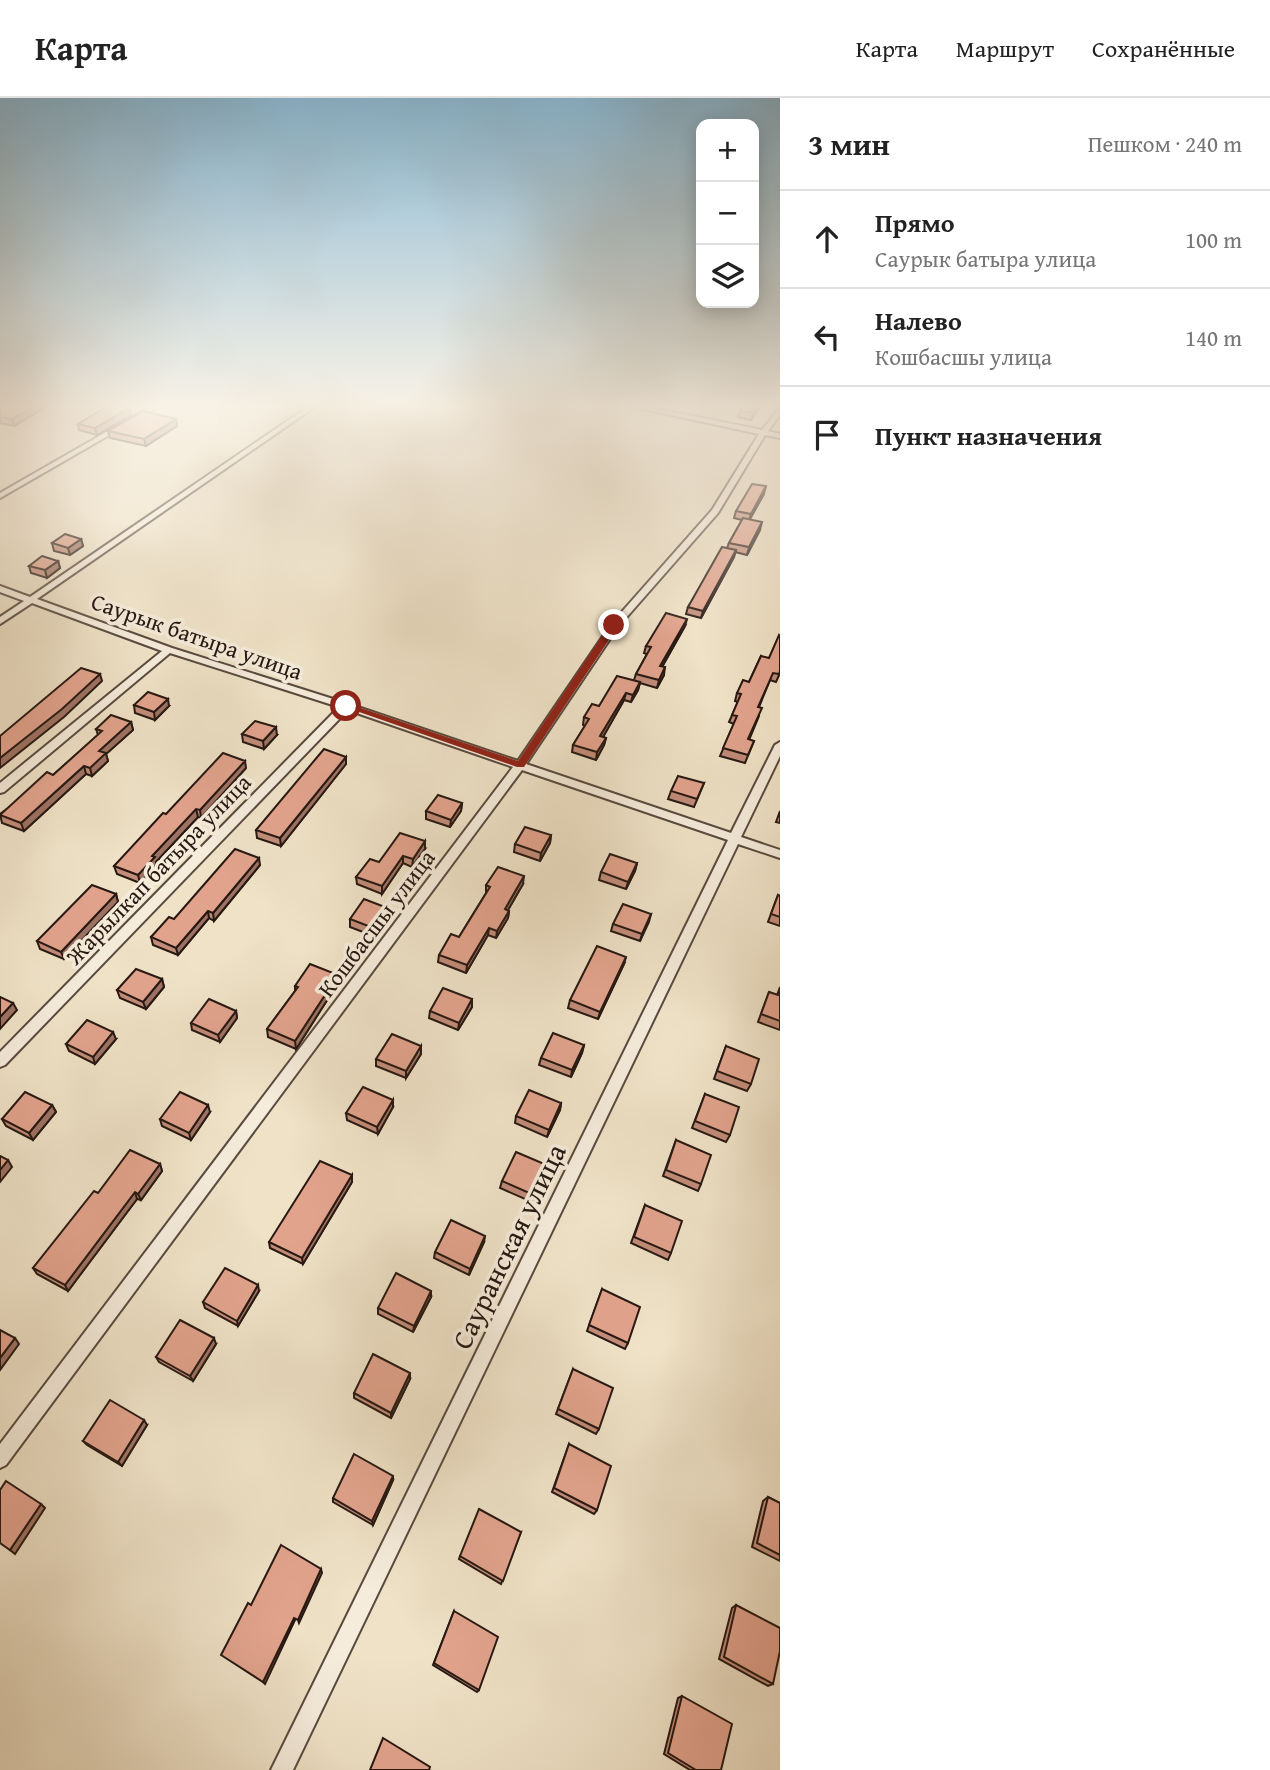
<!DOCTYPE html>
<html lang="ru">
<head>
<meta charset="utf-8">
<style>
  body { margin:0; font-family:"Gentium Book Plus",serif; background:#f6f6f6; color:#222 }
  .controls { position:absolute; right:21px; top:21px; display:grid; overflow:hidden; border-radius:14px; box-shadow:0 4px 18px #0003 }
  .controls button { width:63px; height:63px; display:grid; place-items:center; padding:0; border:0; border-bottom:2px solid #e0e0e0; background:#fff; color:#222; font:35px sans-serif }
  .stop { position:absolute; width:21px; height:21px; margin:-16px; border:5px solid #8f2418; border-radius:50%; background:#fff }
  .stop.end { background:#8f2418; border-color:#fff; box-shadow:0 2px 7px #0008 }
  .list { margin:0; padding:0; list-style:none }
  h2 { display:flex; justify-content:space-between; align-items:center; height:91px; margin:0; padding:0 28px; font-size:30px }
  h2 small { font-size:23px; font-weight:400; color:#767676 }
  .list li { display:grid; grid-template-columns:46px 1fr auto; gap:21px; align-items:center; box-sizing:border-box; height:98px; padding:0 28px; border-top:2px solid #e0e0e0 }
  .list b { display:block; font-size:26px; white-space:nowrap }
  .list p { margin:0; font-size:23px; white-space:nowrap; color:#767676 }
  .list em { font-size:23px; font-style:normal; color:#767676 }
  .icon { flex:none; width:38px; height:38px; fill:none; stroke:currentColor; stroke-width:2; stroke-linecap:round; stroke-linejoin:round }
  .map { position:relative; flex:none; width:780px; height:1672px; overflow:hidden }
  header { display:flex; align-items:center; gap:42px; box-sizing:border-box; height:98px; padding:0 35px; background:#fff; border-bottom:2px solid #e0e0e0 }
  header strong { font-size:33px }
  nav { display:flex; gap:38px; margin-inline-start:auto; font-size:24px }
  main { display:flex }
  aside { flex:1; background:#fff }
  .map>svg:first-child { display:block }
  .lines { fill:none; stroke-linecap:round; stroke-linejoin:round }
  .street-casing { stroke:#594a3f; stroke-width:4 }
  .street { fill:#f5ecdb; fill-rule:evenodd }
  .wall { fill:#c28c79; stroke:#271812; stroke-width:2 }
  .shaded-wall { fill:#9e7263; stroke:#271812; stroke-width:2 }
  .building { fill:#e2a38d; stroke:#271812; stroke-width:2 }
  .route { fill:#8f2418 }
  .labels { text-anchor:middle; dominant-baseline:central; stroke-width:7; stroke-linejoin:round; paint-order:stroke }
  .street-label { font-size:23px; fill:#271812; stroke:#f5ecdb }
  .near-street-label { font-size:28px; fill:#271812; stroke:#f5ecdb }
</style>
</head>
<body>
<header>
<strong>Карта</strong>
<nav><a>Карта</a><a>Маршрут</a><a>Сохранённые</a></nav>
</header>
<main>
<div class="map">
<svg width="780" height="1672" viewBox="0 0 780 1672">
  <rect width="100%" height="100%" fill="#efe2c7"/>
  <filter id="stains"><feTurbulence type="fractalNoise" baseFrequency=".00286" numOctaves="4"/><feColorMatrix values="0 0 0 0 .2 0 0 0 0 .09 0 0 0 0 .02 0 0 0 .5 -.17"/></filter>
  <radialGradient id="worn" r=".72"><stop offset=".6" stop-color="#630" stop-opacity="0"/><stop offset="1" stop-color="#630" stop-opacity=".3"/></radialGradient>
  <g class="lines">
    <defs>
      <g id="street">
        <polygon points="155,306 163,306 0,400 0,395"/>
        <polygon points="312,306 319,306 37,501 172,550 349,606 518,663 612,525 712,412 759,336 620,306 633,306 762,332 780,310 780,317 768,333 780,336 780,340 765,337 718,415 618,529 526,666 731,735 775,647 780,644 780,658 741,739 780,752 780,760 738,746 293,1672 271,1672 728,742 522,672 6,1367 0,1370 0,1346 513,669 348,612 5,967 0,969 0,954 339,609 170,555 4,694 0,695 0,685 162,553 32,505 0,526 0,519 24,503 0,494 0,488 30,499"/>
      </g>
    </defs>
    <use href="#street" class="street-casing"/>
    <use href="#street" class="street"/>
  </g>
  <g class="wall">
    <polygon points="0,306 51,306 14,328 0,325"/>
    <polygon points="675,306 692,306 688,310 675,308"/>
    <polygon points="745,306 765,306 763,310 760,309 751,322 738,319 740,313"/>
    <polygon points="131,317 97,337 79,332 78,326"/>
    <polygon points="176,321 177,328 146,348 110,340 108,333"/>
    <polygon points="764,396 749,422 760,432 747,457 735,454 734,459 701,520 686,516 688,509 727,450 729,445 742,422 734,420 736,413"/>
    <polygon points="81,441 83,448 70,457 54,453 52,445"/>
    <polygon points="58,463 60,470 47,480 31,475 29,468"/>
    <polygon points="685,528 662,569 664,577 657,590 640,585 638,592 631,604 624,602 603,639 606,640 604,647 596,662 572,654 573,647 585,628 583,627 584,619 634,582 636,576 647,556 644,555 646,548"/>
    <polygon points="761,558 780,575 776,584 770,582 759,609 759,618 749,642 754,643 745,665 720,658 734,626 729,624 738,604 735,603 737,595 749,584"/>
    <polygon points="134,607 169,608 155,622 135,615"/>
    <polygon points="131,624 133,632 106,656 108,663 92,678 86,676 24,733 2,725 0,716 53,677 98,637 96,631"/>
    <polygon points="242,636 277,637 264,651 243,644"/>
    <polygon points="346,659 346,666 281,748 257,740 256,732"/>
    <polygon points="246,670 201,720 198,719 156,764 156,767 140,785 117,776 114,768 166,716"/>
    <polygon points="704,685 694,709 668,701 671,693"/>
    <polygon points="462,705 461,713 450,729 426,721 426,713"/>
    <polygon points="780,713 780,725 776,724"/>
    <polygon points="551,737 550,745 540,763 514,754 515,746"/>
    <polygon points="425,751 412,769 403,765 382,796 357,786 356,779 379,764"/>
    <polygon points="637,765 635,773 626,791 599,782 601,774"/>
    <polygon points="260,767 214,823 209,820 178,857 153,847 151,839 174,821"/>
    <polygon points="523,786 508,812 509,813 508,820 496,840 488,837 466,875 438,864 439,857 459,839 486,795 486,787"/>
    <polygon points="116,796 118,804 64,861 40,851 37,843"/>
    <polygon points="778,797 780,798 780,828 768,824"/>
    <polygon points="651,816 640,843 611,833 613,826"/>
    <polygon points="390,819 376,839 350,829 350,821"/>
    <polygon points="624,866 598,921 568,910 570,902"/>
    <polygon points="338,877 338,885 296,951 268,939 267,931 295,893 295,888"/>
    <polygon points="162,881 164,889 146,911 120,900 117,892"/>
    <polygon points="780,889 780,932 758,924 769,894 777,897"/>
    <polygon points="472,901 472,909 458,932 429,920 430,913"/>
    <polygon points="236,913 237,920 220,944 192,932 191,925"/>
    <polygon points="116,941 95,966 69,953 66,946"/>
    <polygon points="584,947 582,955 571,979 539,967 541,960"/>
    <polygon points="421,948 421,956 406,980 376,968 376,961"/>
    <polygon points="726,948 751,986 747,993 714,981"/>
    <polygon points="705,996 730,1037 726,1044 692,1030"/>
    <polygon points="561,1005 560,1012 547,1039 515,1025 516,1018"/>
    <polygon points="52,1007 56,1014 33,1042 6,1028 2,1021"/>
    <polygon points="393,1009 378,1036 347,1022 346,1015"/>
    <polygon points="210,1014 191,1042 162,1028 160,1021"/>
    <polygon points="676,1042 701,1086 698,1093 663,1078"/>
    <polygon points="160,1066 162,1073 141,1102 137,1101 68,1193 37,1176 33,1170 98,1095"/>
    <polygon points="549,1068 548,1075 534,1105 500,1090 502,1083"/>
    <polygon points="352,1084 303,1166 270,1150 269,1144"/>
    <polygon points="645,1107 671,1155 668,1162 631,1145"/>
    <polygon points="484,1144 469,1177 434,1160 435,1154"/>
    <polygon points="602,1191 628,1245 625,1251 587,1233"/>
    <polygon points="259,1193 238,1228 205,1210 203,1204"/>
    <polygon points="431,1199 413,1234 378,1216 378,1210"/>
    <polygon points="216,1246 193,1283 159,1264 156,1259"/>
    <polygon points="573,1271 599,1331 596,1336 556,1316"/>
    <polygon points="410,1281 391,1320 354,1300 354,1295"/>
    <polygon points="147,1327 122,1368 87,1347 83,1343"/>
    <polygon points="569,1346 597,1412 594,1416 552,1394"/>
    <polygon points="393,1382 373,1427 333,1404 333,1400"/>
    <polygon points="768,1399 780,1405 780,1463 752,1449 763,1403"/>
    <polygon points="521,1434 501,1486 459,1461 460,1458"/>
    <polygon points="736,1507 773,1586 768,1588 719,1561 732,1510"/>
    <polygon points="454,1513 479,1592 477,1594 433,1567"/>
    <polygon points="682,1598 721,1672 690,1672 664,1656 678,1600"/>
  </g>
  <g class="shaded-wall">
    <polygon points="38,306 51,306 14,328 12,321"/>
    <polygon points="759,306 761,306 760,309 751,322 753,315"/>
    <polygon points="129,310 131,317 97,337 95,330"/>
    <polygon points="176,321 177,328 146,348 144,341"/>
    <polygon points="766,388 764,396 749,423 751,416"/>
    <polygon points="762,424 760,432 747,457 749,449"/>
    <polygon points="81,441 83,448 70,457 68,450"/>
    <polygon points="736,452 734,459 701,520 703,513"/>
    <polygon points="58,463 60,470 47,480 45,472"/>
    <polygon points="687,521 685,528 658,576 660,568"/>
    <polygon points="665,569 664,577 657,590 659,582"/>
    <polygon points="100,576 102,583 64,619 0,670 0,660"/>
    <polygon points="640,584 638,592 631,604 633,597"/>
    <polygon points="626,595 624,602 599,646 600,638"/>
    <polygon points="168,601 169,608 155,622 154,614"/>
    <polygon points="131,624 133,632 106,656 108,663 92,678 90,670 99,653"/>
    <polygon points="276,629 277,637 264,651 263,643"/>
    <polygon points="606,640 604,647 596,662 597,654"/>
    <polygon points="346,659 346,666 281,748 280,740"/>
    <polygon points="245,663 246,670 201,720 200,712"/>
    <polygon points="84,668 86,676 24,733 21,725"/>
    <polygon points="462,705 461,713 450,729 451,722"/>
    <polygon points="196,711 198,719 156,764 156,767 140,785 138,777 152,758"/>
    <polygon points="551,737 550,745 540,763 541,755"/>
    <polygon points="425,743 425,751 412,769 413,761"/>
    <polygon points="403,758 403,765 382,796 382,788"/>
    <polygon points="259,760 260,767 214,823 213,815"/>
    <polygon points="637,765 635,773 626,791 628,784"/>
    <polygon points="524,778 523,786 504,819 505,811"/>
    <polygon points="116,796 118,804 64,861 61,854"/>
    <polygon points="390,811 390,819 376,839 376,831"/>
    <polygon points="208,813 209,820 178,857 176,850"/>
    <polygon points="509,813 508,820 496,840 497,833"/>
    <polygon points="651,816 649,824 640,843 642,836"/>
    <polygon points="489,830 488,837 466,875 467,867"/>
    <polygon points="626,859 624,866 598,921 600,914"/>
    <polygon points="338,877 338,885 296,951 295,943"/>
    <polygon points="162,881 164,889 146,911 143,904"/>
    <polygon points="472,901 472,909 458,932 459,925"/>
    <polygon points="13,905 17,912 0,931 0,919"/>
    <polygon points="236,913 237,920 220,944 218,937"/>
    <polygon points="113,934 116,941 95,966 93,959"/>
    <polygon points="584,947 582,955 571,979 572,972"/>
    <polygon points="421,948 421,956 406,980 406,973"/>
    <polygon points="393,1002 393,1009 378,1036 377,1029"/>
    <polygon points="561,1005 560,1012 547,1039 549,1032"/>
    <polygon points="52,1007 56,1014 33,1042 29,1035"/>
    <polygon points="208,1007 210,1014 191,1042 189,1035"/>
    <polygon points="8,1062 12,1069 0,1084 0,1072"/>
    <polygon points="160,1066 162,1073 141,1102 138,1096"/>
    <polygon points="549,1068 548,1075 534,1105 536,1098"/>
    <polygon points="352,1077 352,1084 303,1166 302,1160"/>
    <polygon points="135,1094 137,1101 68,1193 65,1187"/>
    <polygon points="485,1138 484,1144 469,1177 470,1171"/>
    <polygon points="258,1187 259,1193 238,1228 237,1223"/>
    <polygon points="431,1193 431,1199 413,1234 414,1228"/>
    <polygon points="15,1240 19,1246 0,1272 0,1260"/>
    <polygon points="214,1240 216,1246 193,1283 190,1278"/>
    <polygon points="410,1275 410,1281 391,1320 391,1315"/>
    <polygon points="144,1322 147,1327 122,1368 118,1364"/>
    <polygon points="393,1378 393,1382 373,1427 372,1423"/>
    <polygon points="41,1406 45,1410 15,1456 10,1452"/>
    <polygon points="321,1471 322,1475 299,1525 298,1522"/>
    <polygon points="294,1520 295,1522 265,1586 263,1584"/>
  </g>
  <g class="building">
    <polygon points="0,306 38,306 12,321 0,319"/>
    <polygon points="111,306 129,310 95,330 78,326"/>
    <polygon points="745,306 759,306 753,315 740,313"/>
    <polygon points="143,313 176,321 144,341 108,333"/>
    <polygon points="752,386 766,388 751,416 736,413"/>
    <polygon points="743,420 762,424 749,449 729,445"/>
    <polygon points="65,436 81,441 68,450 52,445"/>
    <polygon points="722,449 736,452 703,513 688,509"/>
    <polygon points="42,458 58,463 45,472 29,468"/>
    <polygon points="666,515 687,521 660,568 665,569 659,582 636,576 651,549 646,548"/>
    <polygon points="779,537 780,538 780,573 779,576 773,575 758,609 762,610 748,641 754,643 748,657 723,650 737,618 732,617 741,596 737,595 743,582 749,584 761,558 769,560"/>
    <polygon points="81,570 100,576 62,611 0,660 0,638"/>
    <polygon points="617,578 640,584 633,597 626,595 600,638 606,640 597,654 573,647 589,621 584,619 592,606 599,608"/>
    <polygon points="148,594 168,601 154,614 134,607"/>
    <polygon points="111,617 131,624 99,653 106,655 90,670 84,668 21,725 0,717 47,674 53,677 102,633 96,631"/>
    <polygon points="255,623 276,629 263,643 242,636"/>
    <polygon points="324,651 346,659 280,740 256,732"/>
    <polygon points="223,655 245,663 200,712 196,711 152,758 155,759 138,777 114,768 163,715 166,716"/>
    <polygon points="678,678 704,685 697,701 671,693"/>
    <polygon points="438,697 462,705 451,722 426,713"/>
    <polygon points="525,729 551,737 541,755 515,746"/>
    <polygon points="400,735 425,743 413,761 403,758 382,788 356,779 370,761 379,764"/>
    <polygon points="235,751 259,760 213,815 208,813 176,850 151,839 169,819 174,821"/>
    <polygon points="610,756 637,765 628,784 601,774"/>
    <polygon points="498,769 524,778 505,811 509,813 497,833 489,830 467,867 439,857 451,836 459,839 490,789 486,787"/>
    <polygon points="92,787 116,796 61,854 37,843"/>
    <polygon points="778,797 780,798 780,819 771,816"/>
    <polygon points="364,801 390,811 376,831 350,821"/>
    <polygon points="623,806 651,816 642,836 613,826"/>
    <polygon points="597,848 626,859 600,914 570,902"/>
    <polygon points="310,866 338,877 295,943 267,931 298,889 295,888"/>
    <polygon points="136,871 162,881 143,904 117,892"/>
    <polygon points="443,890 472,901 459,925 430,913"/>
    <polygon points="780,892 780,923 761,916 769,894 778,897"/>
    <polygon points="0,899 13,905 0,919"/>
    <polygon points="209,901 236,913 218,937 191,925"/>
    <polygon points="87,922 113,934 93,959 66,946"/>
    <polygon points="553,935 584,947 572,972 541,960"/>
    <polygon points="392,936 421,948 406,973 376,961"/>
    <polygon points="726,948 759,961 751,986 717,973"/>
    <polygon points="363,989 393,1002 377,1029 346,1015"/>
    <polygon points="529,992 561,1005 549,1032 516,1018"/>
    <polygon points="25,994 52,1007 29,1035 2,1021"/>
    <polygon points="180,994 208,1007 189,1035 160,1021"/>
    <polygon points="705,996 739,1009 730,1037 695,1023"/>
    <polygon points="676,1042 711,1057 701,1086 666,1072"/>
    <polygon points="130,1052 160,1066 138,1096 135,1094 65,1187 33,1170 94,1093 98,1095"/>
    <polygon points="516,1054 549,1068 536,1098 502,1083"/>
    <polygon points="0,1058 8,1062 0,1072"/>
    <polygon points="320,1063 352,1077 302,1160 269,1144"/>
    <polygon points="645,1107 682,1123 671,1155 634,1139"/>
    <polygon points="451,1122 485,1138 470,1171 435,1154"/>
    <polygon points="225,1170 258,1187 237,1223 203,1204"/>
    <polygon points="396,1175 431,1193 414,1228 378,1210"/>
    <polygon points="602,1191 640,1209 628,1245 589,1227"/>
    <polygon points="180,1222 214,1240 190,1278 156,1259"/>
    <polygon points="0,1232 15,1240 0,1260"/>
    <polygon points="373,1256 410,1275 391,1315 354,1295"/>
    <polygon points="573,1271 613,1290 599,1331 558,1311"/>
    <polygon points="110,1302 144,1322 118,1364 83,1343"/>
    <polygon points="569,1346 611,1368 597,1412 554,1390"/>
    <polygon points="354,1356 393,1378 372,1423 333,1400"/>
    <polygon points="6,1383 41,1406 10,1452 0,1445 0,1392"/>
    <polygon points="768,1399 780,1405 780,1457 757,1445"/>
    <polygon points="479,1411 521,1434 503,1483 460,1458"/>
    <polygon points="281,1447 321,1471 298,1522 294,1520 263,1584 221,1557 248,1505 251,1507"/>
    <polygon points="736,1507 780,1530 780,1553 773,1586 724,1559"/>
    <polygon points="454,1513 498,1539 479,1592 434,1565"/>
    <polygon points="682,1598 732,1626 721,1672 696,1672 668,1655"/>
    <polygon points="383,1640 430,1669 429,1672 370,1672"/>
  </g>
  <linearGradient id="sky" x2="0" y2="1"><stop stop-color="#89b8d4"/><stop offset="0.57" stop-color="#f8f2e6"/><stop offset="1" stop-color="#f8f2e6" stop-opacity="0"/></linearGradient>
  <rect width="780" height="540" fill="url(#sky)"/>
  <polygon class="route" points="611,525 619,527 524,669 517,669 342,608 349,606 518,663"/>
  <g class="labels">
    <g class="street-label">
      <text transform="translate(197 538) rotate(19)">Саурык батыра улица</text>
      <text transform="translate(158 771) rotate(-46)">Жарылкап батыра улица</text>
      <text transform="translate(376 825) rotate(-53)">Кошбасшы улица</text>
    </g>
    <g class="near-street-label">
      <text transform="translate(508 1148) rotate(-64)">Сауранская улица</text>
    </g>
  </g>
  <rect width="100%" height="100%" filter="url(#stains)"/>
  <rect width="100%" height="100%" fill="url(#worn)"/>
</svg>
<div class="controls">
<button>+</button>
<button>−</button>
<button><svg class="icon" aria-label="layers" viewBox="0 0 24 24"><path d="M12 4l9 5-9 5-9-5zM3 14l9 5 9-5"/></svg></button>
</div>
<div class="stop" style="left:346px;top:608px"></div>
<div class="stop end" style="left:614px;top:527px"></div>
</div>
<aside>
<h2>3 мин<small>Пешком · 240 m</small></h2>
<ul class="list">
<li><svg class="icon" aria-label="ahead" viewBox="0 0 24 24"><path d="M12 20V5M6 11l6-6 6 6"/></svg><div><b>Прямо</b><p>Саурык батыра улица</p></div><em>100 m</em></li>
<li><svg class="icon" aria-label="left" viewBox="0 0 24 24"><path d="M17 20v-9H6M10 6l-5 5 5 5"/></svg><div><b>Налево</b><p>Кошбасшы улица</p></div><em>140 m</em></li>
<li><svg class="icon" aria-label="arrive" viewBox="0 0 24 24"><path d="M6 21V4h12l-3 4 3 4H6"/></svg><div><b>Пункт назначения</b></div></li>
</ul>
</aside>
</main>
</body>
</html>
